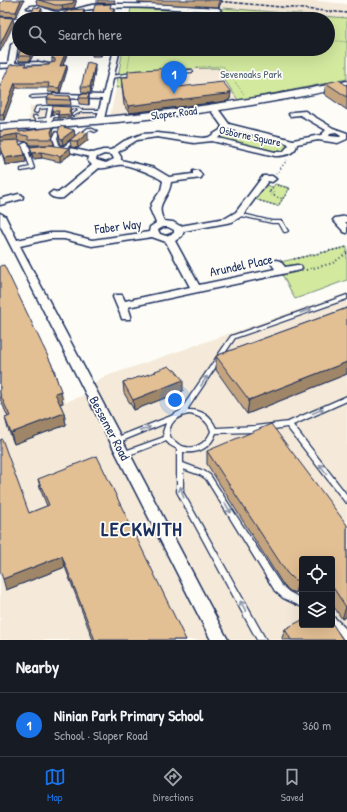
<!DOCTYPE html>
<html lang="en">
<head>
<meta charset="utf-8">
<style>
  body { margin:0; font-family:"Patrick Hand",sans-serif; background:#20242c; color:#f1f3f6 }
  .controls { position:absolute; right:12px; bottom:12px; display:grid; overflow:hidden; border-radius:4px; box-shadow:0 4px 16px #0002 }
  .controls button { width:36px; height:36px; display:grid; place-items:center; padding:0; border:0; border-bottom:1px solid #363941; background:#171b24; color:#f1f3f6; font:20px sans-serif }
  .you { position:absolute; left:175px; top:400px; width:14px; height:14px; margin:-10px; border:3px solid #fff; border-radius:50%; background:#1a73e8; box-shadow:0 0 0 6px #1a73e833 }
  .badge { display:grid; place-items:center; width:26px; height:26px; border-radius:50%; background:#1a73e8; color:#fff; font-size:13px; font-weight:700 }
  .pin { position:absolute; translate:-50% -33px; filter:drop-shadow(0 1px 2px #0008) }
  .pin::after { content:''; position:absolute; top:21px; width:14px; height:12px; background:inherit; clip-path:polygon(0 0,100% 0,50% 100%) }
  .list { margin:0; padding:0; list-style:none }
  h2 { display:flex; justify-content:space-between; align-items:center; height:52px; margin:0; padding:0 16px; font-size:17px }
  h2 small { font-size:13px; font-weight:400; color:#9ea1a6 }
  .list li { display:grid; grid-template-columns:26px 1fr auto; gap:12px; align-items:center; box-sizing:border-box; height:64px; padding:0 16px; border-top:1px solid #363941 }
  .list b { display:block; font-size:15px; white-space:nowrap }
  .list p { margin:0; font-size:13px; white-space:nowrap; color:#9ea1a6 }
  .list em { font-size:13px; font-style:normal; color:#9ea1a6 }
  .icon { flex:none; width:22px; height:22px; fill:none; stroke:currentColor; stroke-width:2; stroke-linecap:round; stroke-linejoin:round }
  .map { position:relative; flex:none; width:347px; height:640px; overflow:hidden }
  .search { position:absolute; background:#171b24; box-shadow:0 4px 16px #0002; left:12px; right:12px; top:12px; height:44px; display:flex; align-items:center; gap:10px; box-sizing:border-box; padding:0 14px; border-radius:22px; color:#9ea1a6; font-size:15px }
  .sheet { height:116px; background:#171b24 }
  nav { display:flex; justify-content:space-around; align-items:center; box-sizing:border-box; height:56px; border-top:1px solid #363941; background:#171b24; font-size:11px; color:#9ea1a6 }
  nav a { display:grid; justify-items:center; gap:2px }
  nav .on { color:#1a73e8 }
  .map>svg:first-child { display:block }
  .built { fill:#f5ead9; fill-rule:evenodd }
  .green { fill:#d2e99e; stroke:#768c7e }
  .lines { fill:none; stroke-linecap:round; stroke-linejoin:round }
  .lane-casing { stroke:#1b2f5e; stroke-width:2.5 }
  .street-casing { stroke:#1b2f5e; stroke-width:3 }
  .secondary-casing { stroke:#1b2f5e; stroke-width:3 }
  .path-far2 { stroke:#1b2f5e; stroke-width:1; stroke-dasharray:0.5 1.5; stroke-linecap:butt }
  .path-far1 { stroke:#1b2f5e; stroke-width:1.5; stroke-dasharray:1 2.5; stroke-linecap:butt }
  .path { stroke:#1b2f5e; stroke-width:2; stroke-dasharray:1 3; stroke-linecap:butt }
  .lane { fill:#fdfcf7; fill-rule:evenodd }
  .street { fill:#fdfcf7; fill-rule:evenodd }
  .secondary { fill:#fdfcf7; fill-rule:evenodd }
  .rail { stroke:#1b2f5e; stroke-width:1.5; stroke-dasharray:3.5 1.5; stroke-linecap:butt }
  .wall { fill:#c3a47f; stroke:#1b2f5e }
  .shaded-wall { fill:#9f8668; stroke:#1b2f5e }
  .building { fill:#e3bf94; stroke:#1b2f5e }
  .oneway { stroke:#8c96aa }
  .labels { text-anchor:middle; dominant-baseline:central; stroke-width:3.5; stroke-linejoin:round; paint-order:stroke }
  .far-park-label { font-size:11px; fill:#495e6e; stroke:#fdfcf7 }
  .far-street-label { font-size:11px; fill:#1b2f5e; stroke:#fdfcf7 }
  .street-label { font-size:13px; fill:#1b2f5e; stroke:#fdfcf7 }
  .near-district-label { font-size:20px; font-weight:bold; letter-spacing:1px; fill:#1b2f5e; stroke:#fdfcf7 }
</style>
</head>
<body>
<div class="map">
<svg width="347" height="640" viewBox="0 0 347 640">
  <rect width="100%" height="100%" fill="#fdfcf7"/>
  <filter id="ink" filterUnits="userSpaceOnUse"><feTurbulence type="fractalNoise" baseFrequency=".025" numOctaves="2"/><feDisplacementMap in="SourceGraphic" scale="8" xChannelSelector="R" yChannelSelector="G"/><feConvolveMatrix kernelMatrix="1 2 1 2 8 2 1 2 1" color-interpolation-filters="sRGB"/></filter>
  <g filter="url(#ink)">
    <g class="built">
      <polygon points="164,0 309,0 347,4 347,18 224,8 222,10 220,10 221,3"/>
      <polygon points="218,68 224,79 238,101 165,111 110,116 116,88 176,81 172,69"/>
      <polygon points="30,106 46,106 94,107 91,117 88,118 28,122"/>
      <path d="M0 262 53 371 66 402 84 395 101 378 347 293V640H0V410L7 407 0 392ZM302 559H332V625H302Z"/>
    </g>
    <g class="green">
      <polygon points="131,8 221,13 223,8 347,18 347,79 243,100 238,100 224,79 218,68 173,69 176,81 141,84 136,86 116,88 123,49 328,49 328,19 129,19"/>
      <polygon points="226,126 293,142 285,154 212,139"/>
      <polygon points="262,184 273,187 275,184 290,188 278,206 251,198"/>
      <polygon points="347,247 347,280 295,299 276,263"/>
    </g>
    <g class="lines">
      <defs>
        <g id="lane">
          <polygon points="191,70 193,71 192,72 166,74 164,73 166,72"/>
          <polygon points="133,73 134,73 134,75 110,78 108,77 110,76"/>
          <polygon points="49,95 50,95 50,97 32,98 30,97 32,96"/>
          <path d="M45 106 78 107 81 110H102L104 111 102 112H81L73 116 71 115 78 111 77 109 52 108 50 117 53 115H58V117H54C52 119 51 123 48 122V120L36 121 33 117 34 116H36L38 119 46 118 48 108 39 109 37 113 34 112 36 107Z"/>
          <polygon points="88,128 90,128 97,131 95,132 90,130 65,149 63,149 63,147"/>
          <polygon points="56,132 59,133 57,138 60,147 58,148 56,147 53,138"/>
          <polygon points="25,149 26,149 28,150 34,168 33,169 22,171 21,171 21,169 30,167 24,150"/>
          <polygon points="237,213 239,213 272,221 282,221 288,231 286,232 284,232 279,223 272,223 237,215"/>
          <path d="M347 295V299L235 338 187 410C201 409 211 416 216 428L255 426 288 422 347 396V401L293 425 347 495V503L345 502 287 427 255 432 216 433C211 448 198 454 183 452V463L204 471 210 475 281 585 289 592 302 599V607L283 598 275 591 206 479 200 475 183 469V492L266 640H257L177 492V449L170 445 166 441 124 457 122 456 121 454 122 452 164 437 163 432 166 423 117 443 115 442 114 440 115 438 171 416 180 411 231 336ZM189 414C200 416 207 420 211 431 206 445 191 452 178 444 176 442 173 440 171 438 167 430 172 420 180 417 183 415 186 415 189 414Z"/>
          <polygon points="332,617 335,618 347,630 347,640 344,640 339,633 330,625 332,625"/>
        </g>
        <g id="street">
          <path d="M154 4 218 8 221 10 218 12C188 10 79 0 59 19H45L41 16 46 13 42 11 27 8C38 1 49 13 58 12 70 12 81 7 92 5 112 3 134 5 154 4ZM52 15 56 16 51 18 49 16Z"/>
          <polygon points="0,17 19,19 19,23 0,21"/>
          <polygon points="19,38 15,63 39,62 54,65 54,67 39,66 0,68 0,64 8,64 11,45"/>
          <polygon points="114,49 120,49 103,123 97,123 96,121 102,99 53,98 53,94 56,94 103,95"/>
          <path d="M210 106H216L229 124 293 140 321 135 326 130 300 115 290 116 289 114 293 112 305 111 333 128 347 133V139L338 143 318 140 297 144C296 154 284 156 275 156L212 141 194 143 157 137 137 140 118 152 121 157V160L154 168 169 177 193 174V171H199L202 176 201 178 171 182C169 200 154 202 164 221L173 222 180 226 226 218 236 212 263 176H272L276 179 272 182 268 181 242 216 232 222 184 231 182 236 175 241 199 285 275 269 271 263 276 260 280 261 285 267 297 265 301 266 302 268 301 270 128 307 131 316 130 319H122L121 316 113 297 114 295H122L125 301 190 287 166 242 152 237 92 246 64 239H50L20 246 228 640H211L0 225V213L5 216 17 240 50 233H64L92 240 149 232 150 227 156 223 150 209 152 203 161 190 163 181C156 175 126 163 118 165 111 166 107 169 99 168L63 198C59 199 51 198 49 194L53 191 58 193 92 165 88 161 89 157C74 153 59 149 44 150 37 151 27 154 22 150L21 145 25 143H28L29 147 60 146 93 153 103 150H111L124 141 142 134 157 133 203 138 209 137 220 130 222 126 209 108ZM228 129 287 143 289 145 283 152H275L218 138ZM336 133 341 136 340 137 329 136 330 134ZM104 154 112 155 114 159 106 163 96 160 97 157ZM163 227H168L174 230V233L166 236 160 234 158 230Z"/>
          <polygon points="19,194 22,195 23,197 22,199 0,205 0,199"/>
          <polygon points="347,216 347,222 345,222 347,224 347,233 344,232 333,220 335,218"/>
        </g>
        <path id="secondary" d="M347 81V87C232 112 117 125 0 130V124C117 119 232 105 347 81Z"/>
      </defs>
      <use href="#lane" class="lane-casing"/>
      <use href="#street" class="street-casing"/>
      <use href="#secondary" class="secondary-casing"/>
      <g class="path-far2">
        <polyline points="220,17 226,19"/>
        <polyline points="136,19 137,13"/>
        <polyline points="328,40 347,42"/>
        <polyline points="197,67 223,66 244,94"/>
        <polyline points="128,68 131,49"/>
        <polyline points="137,70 160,69"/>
      </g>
      <g class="path-far1">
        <polyline points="0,155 5,154"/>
        <polyline points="276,174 287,160"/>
        <polyline points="270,191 273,187"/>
        <polygon points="270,191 275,194 274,196 269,193"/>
        <polyline points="274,196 283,199"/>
        <polyline points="260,201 278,206 290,188 276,185"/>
      </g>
      <g class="path">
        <polyline points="294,259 347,247"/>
        <polyline points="306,270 333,263 347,253"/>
      </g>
      <use href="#lane" class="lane"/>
      <use href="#street" class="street"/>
      <use href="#secondary" class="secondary"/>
      <polyline class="rail" points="205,0 347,13"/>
    </g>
    <g class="wall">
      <polygon points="24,0 16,17 0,16 0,4"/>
      <polygon points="36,0 76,0 76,2 74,8 63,10 55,10 37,5"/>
      <polygon points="97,0 115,0 114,3 97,3"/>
      <polygon points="138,0 222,0 219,7 138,3"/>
      <polygon points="114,8 114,13 112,19 92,19 92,15"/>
      <polygon points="20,49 36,49 30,61 19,61 18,56 20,51"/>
      <polygon points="56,49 69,49 63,65 67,65 67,70 60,93 48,92 48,88 16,88 4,120 0,120 0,86 27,65 49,65 52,63 52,58"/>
      <polygon points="103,49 101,56 92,56 92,51"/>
      <polygon points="95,70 91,93 82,93 81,87"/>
      <polygon points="121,77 178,87 231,92 230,99 229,99 228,101 217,102 129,113 124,105"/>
      <polygon points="326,83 347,85 347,110 324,94"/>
      <polygon points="89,94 89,105 79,104 79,98"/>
      <polygon points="70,96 71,105 48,105 47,99"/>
      <polygon points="71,107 71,110 70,113 71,117 58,118 58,114 52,114 52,111"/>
      <polygon points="74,130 75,136 63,145 61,145 59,138 58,132"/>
      <polygon points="0,131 54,134 52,137 54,145 30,145 29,142 19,141 19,144 25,155 26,162 5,165 2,153 0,154"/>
      <polygon points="70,140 88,140 78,148 71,147"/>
      <polygon points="30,147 71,154 60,162 42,158 33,159 31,153"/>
      <polygon points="0,266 54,369 56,377 63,403 60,404 64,413 66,425 14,444 8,429 5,418 8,417 0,399"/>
      <polygon points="347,308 347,374 247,414 216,370 216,356"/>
      <polygon points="155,371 183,391 134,410 124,393 123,382 155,373"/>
      <polygon points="207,451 347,525 347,616 342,619 332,604 332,559 302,559 302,590 295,593 290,591 284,586 207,464"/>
      <polygon points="38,479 186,640 93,640 65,567 6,590 29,513 47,506 41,491"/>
      <polygon points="311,627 343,640 283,640 282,638 285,629"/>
    </g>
    <g class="shaded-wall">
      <polygon points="21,0 24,0 16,17 16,12"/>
      <polygon points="74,0 76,0 76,2 74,8 63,10 62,5"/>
      <polygon points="219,0 222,0 219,7"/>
      <polygon points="114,8 114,13 112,19 110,19"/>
      <polygon points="42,9 42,14 40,16 39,12"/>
      <polygon points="84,9 85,14 83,19 82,19"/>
      <polygon points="13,18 14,24 0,52 0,45"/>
      <polygon points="33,49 36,49 30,61 30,56"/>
      <polygon points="67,49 69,49 61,70 60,66"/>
      <polygon points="101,49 103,49 101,56 100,51"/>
      <polygon points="95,64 95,70 91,93 90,87"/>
      <polygon points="67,65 67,70 60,93 59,88"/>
      <polygon points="15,83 16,88 4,120 3,114"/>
      <polygon points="231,92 230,99 229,99 228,101 129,113 128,106"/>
      <polygon points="89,94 89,105 88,98"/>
      <polygon points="71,107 71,110 70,114 71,114 71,117 58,118 58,115 69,111"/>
      <polygon points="53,127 54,134 52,138 51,132"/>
      <polygon points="74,130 75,136 63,145 62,139"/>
      <polygon points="88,133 88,140 78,148 77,142"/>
      <polygon points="17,134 18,141 0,143 0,137"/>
      <polygon points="0,147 1,147 2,153 0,154"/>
      <polygon points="70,148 71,154 60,162 60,156"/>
      <polygon points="41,152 42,158 33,159 32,153"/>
      <polygon points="25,155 26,162 5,165 4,158"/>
      <polygon points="347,362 347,374 247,414 249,400"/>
      <polygon points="183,380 183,391 134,410 133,400"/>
      <polygon points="61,391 63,403 57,405 55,393"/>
      <polygon points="64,413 66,425 14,444 11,433"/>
      <polygon points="62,556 65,567 6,590 3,579"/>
      <polygon points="302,579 302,590 295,593 298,581"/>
      <polygon points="347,606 347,616 342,619 346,607"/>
    </g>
    <g class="building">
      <polygon points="4,0 21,0 16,12 0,11 0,4"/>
      <polygon points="39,0 74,0 73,3 62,5 55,5"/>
      <polygon points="111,4 110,8 114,8 110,19 97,19 98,16 92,15 95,5"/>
      <polygon points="34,7 41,8 42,9 39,12 44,16 58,16 70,10 84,9 82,19 30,19"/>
      <polygon points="0,17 13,18 0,45"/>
      <polygon points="21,49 33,49 30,56 18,56"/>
      <polygon points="56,49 67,49 60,66 67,65 59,88 48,87 49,83 15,83 3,114 0,114 0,86 10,65 26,63 25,66 49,65 50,63 55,62 55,59 52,58"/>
      <polygon points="92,49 101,49 100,51 92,51"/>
      <polygon points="87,62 95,64 90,87 81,87"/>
      <polygon points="172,68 178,87 223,82 231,92 228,92 229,94 218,95 128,106 124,98 121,77 128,77 128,71"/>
      <polygon points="339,80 346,85 347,85 347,97 326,83"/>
      <polygon points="80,94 89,94 88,98 79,98"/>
      <polygon points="49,95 70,96 70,100 47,99"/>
      <polygon points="53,106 71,107 69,111 71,114 58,115 59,111 52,111"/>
      <polygon points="60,126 74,130 62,139 60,138 58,132"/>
      <polygon points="53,127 51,132 53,139 29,139 28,136 17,134 0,137 0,131 19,129 19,132"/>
      <polygon points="81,131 88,133 77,142 70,140"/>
      <polygon points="19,140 19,144 22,146 25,155 4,158 1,147 0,147 0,141"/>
      <polygon points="49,145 70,148 60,156 41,152 32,153 30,147"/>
      <polygon points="4,265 54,369 53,369 61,391 55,393 64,413 11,433 5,418 10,416 0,394 0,266"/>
      <polygon points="347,308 347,362 249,400 216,356 218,355"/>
      <polygon points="169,366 173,370 175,370 183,380 133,400 123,382 156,372 155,371"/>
      <polygon points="271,424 347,525 347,606 346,607 332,586 332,559 302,559 302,579 298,581 293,579 287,573 207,451"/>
      <polygon points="2,439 29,513 49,505 38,479 97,456 186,640 95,640 62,556 3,579 0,571 0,440"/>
      <polygon points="302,620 302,625 310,625 311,627 314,625 332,625 332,623 343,640 291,640 285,629"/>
    </g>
    <defs><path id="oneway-shaft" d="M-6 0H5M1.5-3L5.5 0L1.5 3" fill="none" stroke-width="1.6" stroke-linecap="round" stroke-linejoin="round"/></defs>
    <g class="oneway">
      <use href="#oneway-shaft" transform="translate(306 311) rotate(-19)"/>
      <use href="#oneway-shaft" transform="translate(204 381) rotate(-56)"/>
      <use href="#oneway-shaft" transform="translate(318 411) rotate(-24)"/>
      <use href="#oneway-shaft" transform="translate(145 429) rotate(-21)"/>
      <use href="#oneway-shaft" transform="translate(323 469) rotate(-127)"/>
      <use href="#oneway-shaft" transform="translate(182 492) rotate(-106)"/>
      <use href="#oneway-shaft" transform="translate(228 508) rotate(58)"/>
      <use href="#oneway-shaft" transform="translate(243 606) rotate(-119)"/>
    </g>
  </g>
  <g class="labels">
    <g class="far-park-label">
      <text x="251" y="74">Sevenoaks Park</text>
    </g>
    <g class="far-street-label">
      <text transform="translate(174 113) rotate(-7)">Sloper Road</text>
      <text transform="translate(250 136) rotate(12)">Osborne Square</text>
    </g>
    <g class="street-label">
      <text transform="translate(118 226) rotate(-7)">Faber Way</text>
      <text transform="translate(241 265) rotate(-12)">Arundel Place</text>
      <text transform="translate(110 428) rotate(62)">Bessemer Road</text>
    </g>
    <g class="near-district-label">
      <text x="142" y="528">LECKWITH</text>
    </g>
  </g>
</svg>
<div class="controls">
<button><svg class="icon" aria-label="locate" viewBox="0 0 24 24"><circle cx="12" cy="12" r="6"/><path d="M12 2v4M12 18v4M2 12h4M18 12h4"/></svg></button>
<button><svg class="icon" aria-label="layers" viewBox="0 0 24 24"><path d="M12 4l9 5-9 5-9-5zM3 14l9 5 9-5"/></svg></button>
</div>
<div class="you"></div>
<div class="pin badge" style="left:174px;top:94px">1</div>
<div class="search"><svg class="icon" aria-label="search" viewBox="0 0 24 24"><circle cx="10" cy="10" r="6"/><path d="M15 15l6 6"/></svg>Search here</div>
</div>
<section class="sheet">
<h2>Nearby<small></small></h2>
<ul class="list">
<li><span class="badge">1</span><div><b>Ninian Park Primary School</b><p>School · Sloper Road</p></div><em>360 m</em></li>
</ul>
</section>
<nav>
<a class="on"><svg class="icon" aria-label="map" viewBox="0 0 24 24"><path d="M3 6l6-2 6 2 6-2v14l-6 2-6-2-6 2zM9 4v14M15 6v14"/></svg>Map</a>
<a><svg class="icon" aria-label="directions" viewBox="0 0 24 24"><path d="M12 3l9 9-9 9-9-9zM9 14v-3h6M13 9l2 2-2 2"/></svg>Directions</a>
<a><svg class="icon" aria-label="saved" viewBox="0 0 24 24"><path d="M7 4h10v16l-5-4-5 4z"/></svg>Saved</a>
</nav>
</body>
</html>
